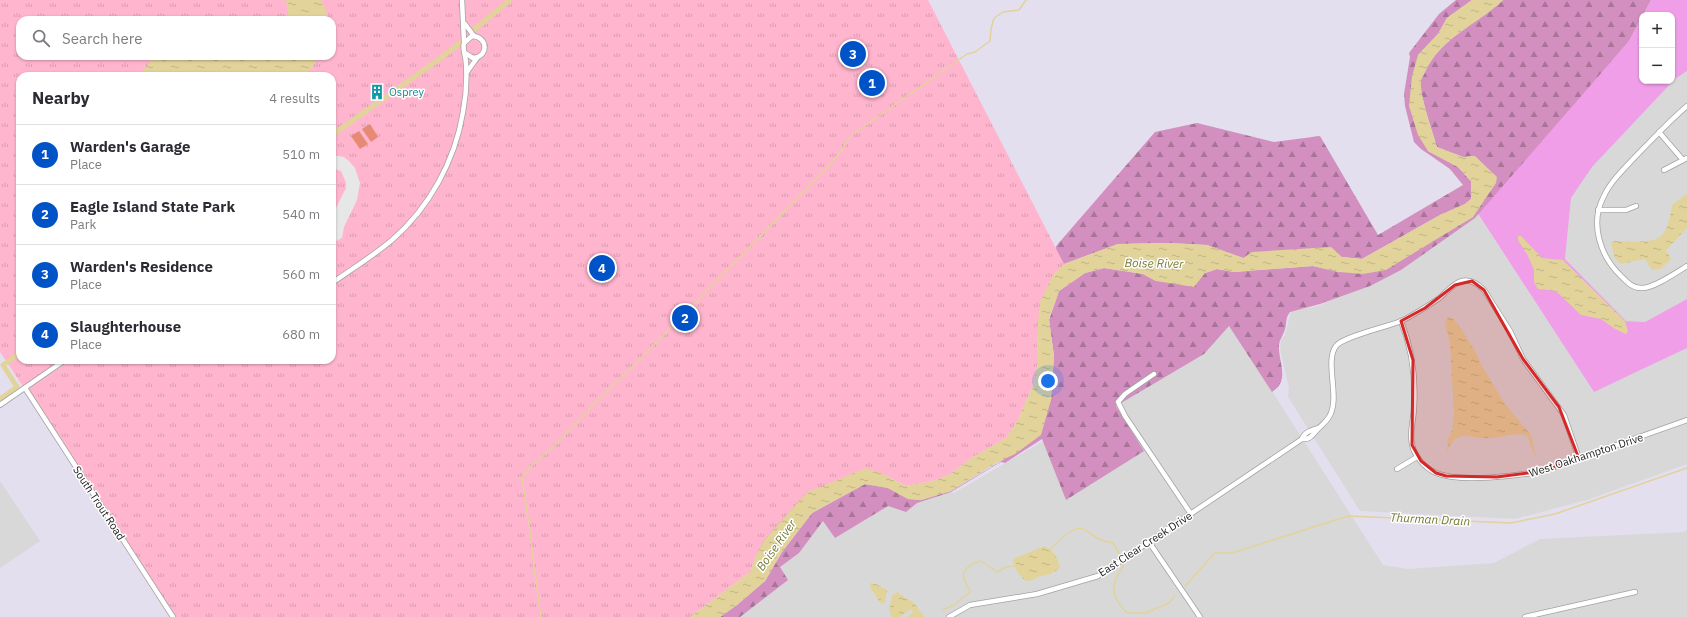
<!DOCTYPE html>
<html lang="en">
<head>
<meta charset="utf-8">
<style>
  body { margin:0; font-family:"IBM Plex Sans",sans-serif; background:#f7f7f7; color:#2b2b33 }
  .controls { position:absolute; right:12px; top:12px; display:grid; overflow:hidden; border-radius:8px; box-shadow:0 1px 3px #0004 }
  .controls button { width:36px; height:36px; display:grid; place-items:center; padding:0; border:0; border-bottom:1px solid #e1e1e2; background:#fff; color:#2b2b33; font:20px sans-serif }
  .you { position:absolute; left:1048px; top:381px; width:14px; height:14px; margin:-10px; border:3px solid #fff; border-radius:50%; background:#1a73e8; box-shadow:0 0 0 6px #1a73e833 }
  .badge { display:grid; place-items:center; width:26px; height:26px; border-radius:50%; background:#0053c6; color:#fff; font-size:13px; font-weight:700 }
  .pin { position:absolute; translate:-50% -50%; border:2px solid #fff; box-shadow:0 1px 4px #0006 }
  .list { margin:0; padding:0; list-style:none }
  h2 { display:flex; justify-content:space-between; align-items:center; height:52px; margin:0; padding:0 16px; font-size:17px }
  h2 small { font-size:13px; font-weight:400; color:#7c7c81 }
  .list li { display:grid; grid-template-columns:26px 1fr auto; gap:12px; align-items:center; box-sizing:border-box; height:60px; padding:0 16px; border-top:1px solid #e1e1e2 }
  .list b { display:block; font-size:15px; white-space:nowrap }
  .list p { margin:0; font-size:13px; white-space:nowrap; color:#7c7c81 }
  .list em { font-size:13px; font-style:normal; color:#7c7c81 }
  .icon { flex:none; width:22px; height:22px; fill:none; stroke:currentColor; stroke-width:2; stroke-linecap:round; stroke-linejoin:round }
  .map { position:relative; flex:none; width:1687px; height:617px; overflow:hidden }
  .search { position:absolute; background:#fff; box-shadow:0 1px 3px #0004; left:16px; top:16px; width:320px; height:44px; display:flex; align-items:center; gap:10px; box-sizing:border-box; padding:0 14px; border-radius:12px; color:#7c7c81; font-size:15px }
  .panel { position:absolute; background:#fff; box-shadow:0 1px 3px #0004; left:16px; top:72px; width:320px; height:292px; border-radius:12px }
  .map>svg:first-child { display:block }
  .residential { fill:#d8d8d9 }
  .grass { fill:#ef9ee7 }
  .forest { fill:url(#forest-firs) }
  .park { fill:url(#park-tufts); fill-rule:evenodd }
  .pitch { fill:#e68a74 }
  .parking { fill:#e7e7e7 }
  .water { fill:url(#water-ripples) }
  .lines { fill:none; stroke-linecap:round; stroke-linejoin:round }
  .stream { stroke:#e1d39a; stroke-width:1.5 }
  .canal { stroke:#e1d39a; stroke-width:5 }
  .street-casing { stroke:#a2a2a2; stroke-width:6 }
  .street { stroke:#fff; stroke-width:4.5 }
  .marked { fill:#d62828; fill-opacity:0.2; stroke:#d62828; stroke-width:3; stroke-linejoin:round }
  .labels { text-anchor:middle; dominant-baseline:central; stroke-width:3; stroke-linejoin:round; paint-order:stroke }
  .culture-label { font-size:11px; fill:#0d838f; stroke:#fff; text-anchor:start }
  .street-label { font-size:11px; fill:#1b1b1b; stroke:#fff }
  .water-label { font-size:12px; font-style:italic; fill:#747a2f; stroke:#fff }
</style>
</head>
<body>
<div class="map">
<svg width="1687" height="617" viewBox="0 0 1687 617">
  <defs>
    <pattern id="forest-firs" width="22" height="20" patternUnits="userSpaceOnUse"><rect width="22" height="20" fill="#d28fbf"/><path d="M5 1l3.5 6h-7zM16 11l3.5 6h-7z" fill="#aa749a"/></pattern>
    <pattern id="park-tufts" width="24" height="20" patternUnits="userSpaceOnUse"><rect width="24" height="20" fill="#ffb5ce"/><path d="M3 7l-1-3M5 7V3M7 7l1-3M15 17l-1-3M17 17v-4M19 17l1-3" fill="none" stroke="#da9bb0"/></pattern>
    <pattern id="water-ripples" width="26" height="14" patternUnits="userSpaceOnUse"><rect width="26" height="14" fill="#e1d39a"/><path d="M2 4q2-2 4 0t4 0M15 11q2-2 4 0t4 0" fill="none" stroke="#c0b584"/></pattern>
  </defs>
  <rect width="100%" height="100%" fill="#e3dfee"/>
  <g class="residential">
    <polygon points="1687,71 1687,299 1645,322 1626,321 1565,259 1571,198 1592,167 1675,79"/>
    <polygon points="1477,212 1594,392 1687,348 1687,464 1587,500 1515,519 1360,511 1288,397 1289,388 1280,349 1281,340 1285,335 1290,314 1292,311 1318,306 1364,286"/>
    <polygon points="1203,283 1383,565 1408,569 1494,563 1540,539 1684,532 1687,530 1687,617 731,617 785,576 779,566 813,514 872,483 954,493 1045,440"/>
    <polygon points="0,481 40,541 0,568"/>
  </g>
  <polygon class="grass" points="1651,0 1687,0 1687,71 1675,79 1592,167 1571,198 1565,259 1626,321 1645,322 1687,299 1687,348 1594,392 1477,212 1629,41 1642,17 1642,81 1672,81 1672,15 1643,15"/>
  <g class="forest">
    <polygon points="1456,0 1472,0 1447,18 1438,34 1418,55 1428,151 1458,167 1466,176 1471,181 1471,199 1465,204 1440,215 1362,259 1342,257 1243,258 1207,245 1168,243 1118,244 1064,264 690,617 652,617 1052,254 1057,245 1155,132 1197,123 1274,142 1320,136 1378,235 1463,185 1450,169 1421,149 1414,142 1405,106 1404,94 1410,57 1409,53 1439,14"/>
    <path d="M1503 0H1651L1629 41 1475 218 1401 270 1370 286 1320 304 1290 312C1285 318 1287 323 1285 329 1283 337 1278 340 1279 350 1280 365 1289 381 1272 392L1229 326 1204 354 1116 406 1144 451 1066 500 1042 439 1005 463 1001 462 997 464 951 492 917 503 906 512 888 506 835 538 823 521 799 553 780 567 788 580 740 617H720L737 605 765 581 782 552 812 513 865 484 888 488 908 499 921 500 951 491 1003 460 1051 400 1054 356 1049 320 1059 291 1085 273 1104 268 1143 274 1156 281 1205 273 1217 269 1234 272 1313 266 1339 272 1442 235 1473 217 1475 156 1463 157 1437 147C1433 133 1419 94 1421 81 1421 78 1424 75 1425 72 1440 38 1478 24 1503 0Z"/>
  </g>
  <path class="park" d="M0 0H928L1064 264 1053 275 1037 334 1038 362 1034 383 1017 422 1006 438 973 457 949 475 933 481 906 486 883 474 806 493 765 539 757 553 750 572 690 617H176L170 606 166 608 62 445 0 352ZM20 20H332V56H20ZM20 76H332V360H20Z"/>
  <g class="pitch">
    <polygon points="370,124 378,137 371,142 362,129"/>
    <polygon points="359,131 368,144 360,149 351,136"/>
  </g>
  <polygon class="parking" points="332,155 344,157 349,161 355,168 360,183 357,200 344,227 342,238 334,242 332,241 332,216 346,188 346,183 341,171 332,168"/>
  <g class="water">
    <polygon points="286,0 321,0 325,7 328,20 289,20"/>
    <path d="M1472 0H1503C1478 24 1440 38 1425 72 1424 75 1421 78 1421 81 1419 94 1433 133 1437 147L1463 157 1475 156 1497 177 1496 183 1473 217 1386 270 1363 274 1339 272 1313 266 1234 272 1217 269 1205 273 1194 287 1156 281 1143 274 1104 268 1085 273 1059 291 1049 319 1054 356 1051 400 1041 435 1015 454 996 463 951 491 921 500 908 499 888 488 865 484 812 513 782 552 765 581 737 605 720 617H690L750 572 757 553 765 539 806 493 866 468 883 474 906 486 933 481 949 475 973 457 1006 438 1017 422 1034 383 1038 362 1037 334 1040 302 1053 275 1064 264 1118 244 1168 243 1207 245 1243 258 1252 252 1331 247 1342 257 1362 259 1440 215 1465 204 1471 199V181L1458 167 1428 151 1418 135 1409 106 1412 76 1418 55 1438 34 1447 18Z"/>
    <path d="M155 56H318C314 66 311 71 302 76H221L206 71 187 76H138Z"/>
    <path d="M1687 194V228L1666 250 1671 259 1661 269 1652 270 1645 259 1621 264 1614 257 1611 241C1622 241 1652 244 1660 237 1669 230 1670 215 1672 205Z"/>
    <polygon points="1518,236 1521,236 1542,258 1563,260 1625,321 1628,332 1626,334 1615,329 1601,319 1581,315 1556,291 1538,289 1534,282 1534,270 1528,256 1518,240"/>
    <path d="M1448 317H1450L1454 319 1462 330 1475 351 1482 366 1505 404 1531 435 1537 461 1527 435C1512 432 1495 440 1481 438 1474 437 1463 434 1457 438 1450 442 1450 448 1447 452L1448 439 1452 431 1454 414 1450 342 1445 324Z"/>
    <path d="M1044 546C1053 550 1058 557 1060 567 1055 574 1046 575 1038 577 1035 578 1032 581 1029 581 1021 582 1013 565 1013 559Z"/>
    <polygon points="870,583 876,584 887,590 885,602 881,604 870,587"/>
    <polygon points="899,591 899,594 913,602 925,617 927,617 906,617 913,613 911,609 902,615 902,617 892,617 889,611 892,596"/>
  </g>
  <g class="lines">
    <g class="stream">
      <polyline points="853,134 967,54 975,52 990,41 991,29 994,18 1003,12 1019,10 1026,0"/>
      <path d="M1049 550C1055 547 1057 541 1063 537 1078 526 1081 525 1095 537 1100 540 1108 542 1113 543L1120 555"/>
      <path d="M1124 565C1110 584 1110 596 1127 613H1145L1169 603 1175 595"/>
      <polyline points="1185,586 1215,553 1232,553 1348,516 1511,523 1555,514 1687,468"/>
      <path d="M943 610 954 605 970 592C969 587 965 584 964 579 961 569 972 563 981 561L997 572 1006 567 1015 566"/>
      <polyline points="541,617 534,567 530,532 522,477 532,465 554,446 591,407 643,356 825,170 842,150 850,136"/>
    </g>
    <g class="canal">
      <polyline points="475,29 510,0"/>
      <polyline points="332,135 438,60 460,43"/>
      <polyline points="0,399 17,387 3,365 20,353"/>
    </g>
    <defs>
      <g id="street">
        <polyline points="462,0 464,42"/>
        <polyline points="465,24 474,36"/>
        <polyline points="467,72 477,58"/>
        <path d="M1687 106C1668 122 1652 140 1635 157 1623 170 1610 182 1603 198 1590 224 1600 256 1621 276 1627 282 1632 288 1641 288 1653 289 1677 272 1687 266"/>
        <polyline points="1659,132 1683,160"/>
        <polyline points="1664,170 1687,158"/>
        <polyline points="1598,210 1626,210 1636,206"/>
        <path d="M332 283C352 269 373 256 392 240 429 208 455 161 463 112 466 96 467 79 466 64 466 56 462 50 464 43L472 36C488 36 489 57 473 58L465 53"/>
        <path d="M1401 321C1412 349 1416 377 1414 407 1414 420 1409 431 1412 444 1414 456 1425 468 1436 473 1461 483 1516 476 1543 471L1687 420"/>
        <polyline points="1154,374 1125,394 1118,402 1125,416 1191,514"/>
        <polyline points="25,388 173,617"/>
        <polyline points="0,405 65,360"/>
        <path d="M1319 428C1312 430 1304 432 1302 439 1311 440 1313 434 1319 428 1322 425 1326 422 1329 417 1341 398 1324 362 1336 346 1344 336 1387 327 1401 321 1414 315 1426 307 1438 299 1445 294 1453 283 1462 281 1471 279 1478 284 1484 290L1510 331 1523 359 1564 415 1579 459"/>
        <polyline points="1397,469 1417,457"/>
        <polyline points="1149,542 1200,617"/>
        <polyline points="949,617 970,605 1037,594 1098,576 1302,439"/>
        <polyline points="1525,617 1635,592"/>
      </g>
    </defs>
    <use href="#street" class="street-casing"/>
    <use href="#street" class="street"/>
  </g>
  <path class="marked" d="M1472 281 1484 290 1523 359 1559 407 1579 459 1543 471 1497 477 1446 476 1436 473 1421 461 1412 445 1413 360 1401 321 1425 308 1455 285Z"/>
  <defs>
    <symbol id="building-bare" viewBox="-9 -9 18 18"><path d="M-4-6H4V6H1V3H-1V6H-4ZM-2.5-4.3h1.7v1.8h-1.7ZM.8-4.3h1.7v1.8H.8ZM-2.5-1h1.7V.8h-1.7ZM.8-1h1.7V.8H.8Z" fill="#0f9aa8" stroke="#fff" stroke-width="2.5" paint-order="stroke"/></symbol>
  </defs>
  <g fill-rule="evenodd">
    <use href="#building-bare" x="366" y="81" width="22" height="22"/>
  </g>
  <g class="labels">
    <g class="culture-label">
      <text x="389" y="92">Osprey</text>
    </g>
    <g class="street-label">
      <text transform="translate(1586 455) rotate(-18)">West Oakhampton Drive</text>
      <text transform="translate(99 503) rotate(57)">South Trout Road</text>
      <text transform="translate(1145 544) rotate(-33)">East Clear Creek Drive</text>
    </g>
    <g class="water-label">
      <text transform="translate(1154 263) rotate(1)">Boise River</text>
      <text transform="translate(1430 519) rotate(3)">Thurman Drain</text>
      <text transform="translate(776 545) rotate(-55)">Boise River</text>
    </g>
  </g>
</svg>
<div class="controls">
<button>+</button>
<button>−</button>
</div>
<div class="you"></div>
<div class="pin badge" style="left:872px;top:83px">1</div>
<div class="pin badge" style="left:685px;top:318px">2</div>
<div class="pin badge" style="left:853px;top:54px">3</div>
<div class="pin badge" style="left:602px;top:268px">4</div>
<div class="search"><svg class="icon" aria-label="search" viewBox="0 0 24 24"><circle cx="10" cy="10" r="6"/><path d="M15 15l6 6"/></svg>Search here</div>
<section class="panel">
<h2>Nearby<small>4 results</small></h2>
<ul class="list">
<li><span class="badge">1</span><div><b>Warden's Garage</b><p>Place</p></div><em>510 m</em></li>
<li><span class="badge">2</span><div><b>Eagle Island State Park</b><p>Park</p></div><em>540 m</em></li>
<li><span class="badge">3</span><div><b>Warden's Residence</b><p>Place</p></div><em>560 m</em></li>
<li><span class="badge">4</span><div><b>Slaughterhouse</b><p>Place</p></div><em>680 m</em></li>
</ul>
</section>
</div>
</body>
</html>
